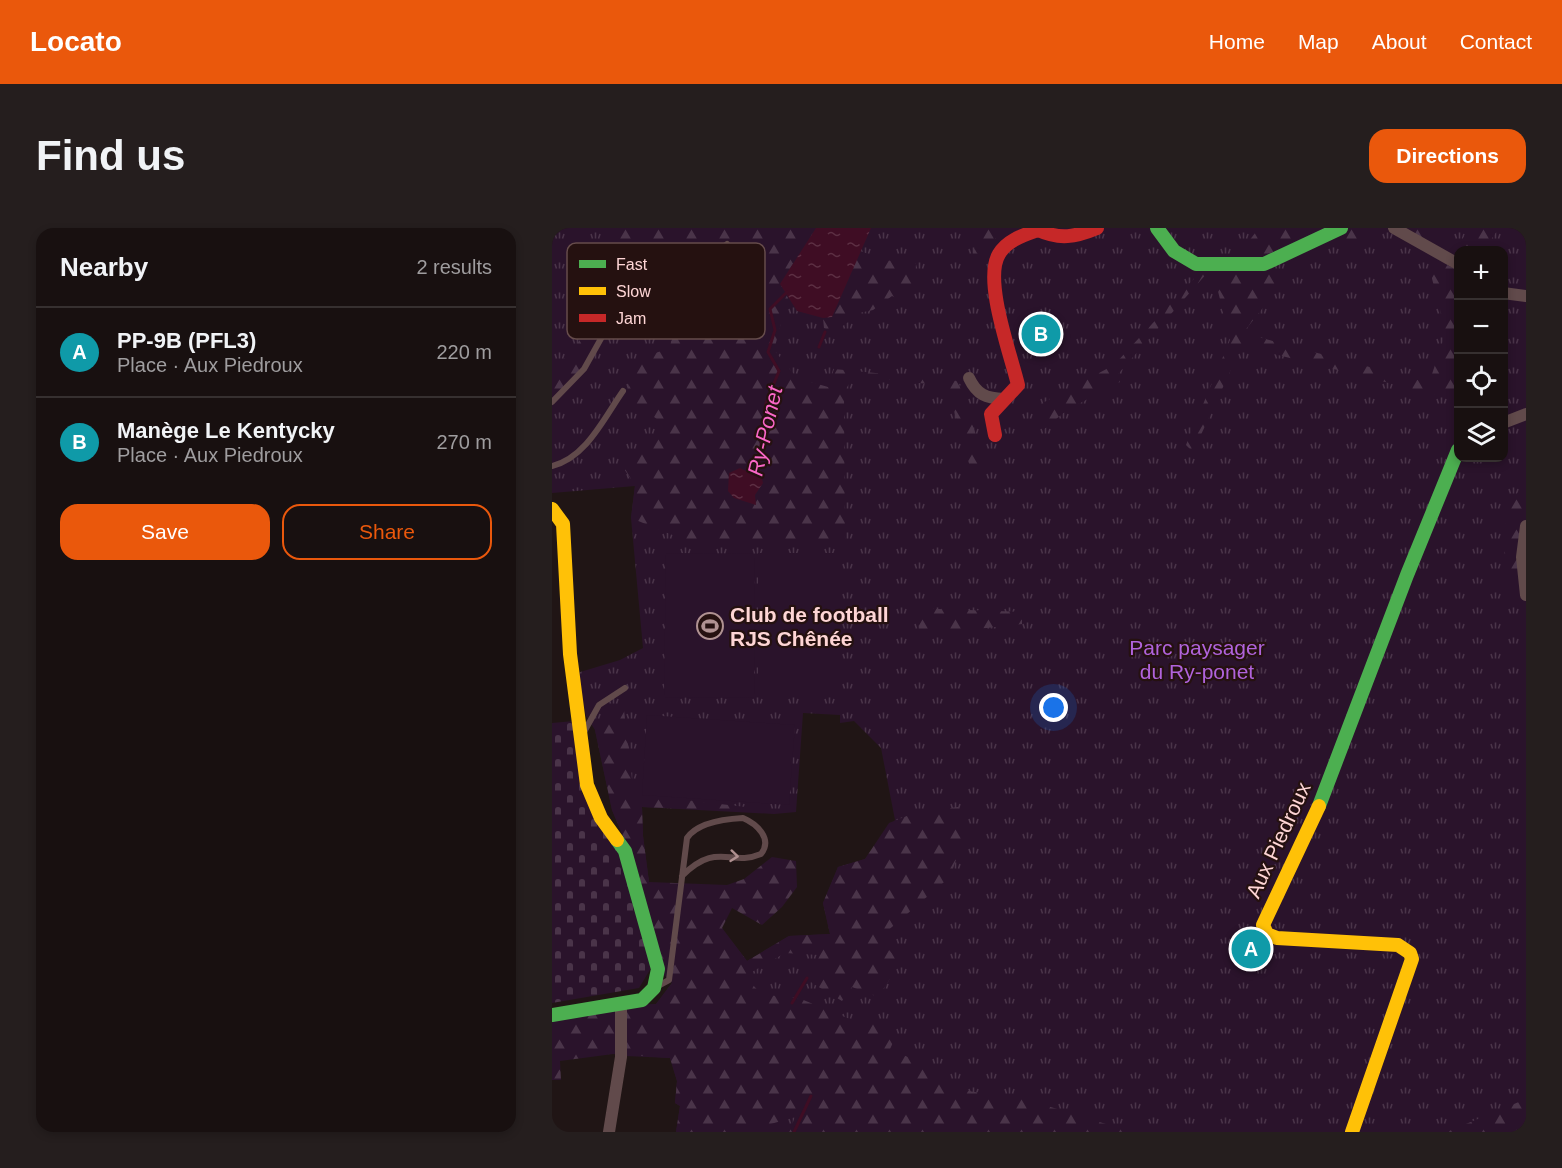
<!DOCTYPE html>
<html lang="en">
<head>
<meta charset="utf-8">
<style>
  body { margin:0; font-family:Helvetica,sans-serif; background:#251e1e; color:#f1f3f6 }
  .controls { position:absolute; right:18px; top:18px; display:grid; overflow:hidden; border-radius:12px; box-shadow:0 3px 9px #0003 }
  .controls button { width:54px; height:54px; display:grid; place-items:center; padding:0; border:0; border-bottom:2px solid #363030; background:#181010; color:#f1f3f6; font:30px sans-serif }
  .you { position:absolute; left:502px; top:480px; width:21px; height:21px; margin:-15px; border:4px solid #fff; border-radius:50%; background:#1a73e8; box-shadow:0 0 0 9px #1a73e833 }
  .badge { display:grid; place-items:center; width:39px; height:39px; border-radius:50%; background:#ea580c; color:#fff; font-size:20px; font-weight:700 }
  .pin { position:absolute; translate:-50% -50%; border:3px solid #fff; box-shadow:0 2px 6px #0006 }
  .list { margin:0; padding:0; list-style:none }
  h2 { display:flex; justify-content:space-between; align-items:center; height:78px; margin:0; padding:0 24px; font-size:26px }
  h2 small { font-size:20px; font-weight:400; color:#9f9d9f }
  .list li { display:grid; grid-template-columns:39px 1fr auto; gap:18px; align-items:center; box-sizing:border-box; height:90px; padding:0 24px; border-top:2px solid #363030 }
  .list b { display:block; font-size:22px; white-space:nowrap }
  .list p { margin:0; font-size:20px; white-space:nowrap; color:#9f9d9f }
  .list em { font-size:20px; font-style:normal; color:#9f9d9f }
  .actions { display:flex; gap:12px; padding:18px 24px }
  .actions a { flex:1; padding:14px 0; border:2px solid #ea580c; border-radius:18px; text-align:center; font-size:21px; color:#ea580c }
  .actions .main { background:#ea580c; color:#fff }
  .icon { flex:none; width:33px; height:33px; fill:none; stroke:currentColor; stroke-width:2; stroke-linecap:round; stroke-linejoin:round }
  .map { position:relative; flex:none; width:974px; height:904px; overflow:hidden; border-radius:18px }
  header { display:flex; align-items:center; gap:36px; box-sizing:border-box; height:84px; padding:0 30px; background:#ea580c; color:#fff }
  header strong { font-size:28px }
  nav { display:flex; gap:33px; margin-inline-start:auto; font-size:21px }
  .intro { display:flex; align-items:center; justify-content:space-between; box-sizing:border-box; height:144px; padding:0 36px }
  h1 { margin:0; font-size:42px }
  .button { padding:15px 27px; border-radius:18px; background:#ea580c; color:#fff; font-size:21px; font-weight:700 }
  main { display:flex; gap:36px; padding:0 36px }
  aside { flex:1; background:#181010; border-radius:18px; box-shadow:0 3px 9px #0003 }
  .map>svg:first-child { display:block }
  .grass { fill:url(#grass-tufts); fill-rule:evenodd }
  .forest { fill:url(#forest-firs) }
  .cemetery { fill:url(#cemetery-stones) }
  .pitch { fill:#2a132b }
  .water { fill:url(#water-ripples) }
  .lines { fill:none; stroke-linecap:round; stroke-linejoin:round }
  .stream { stroke:#3f0d24; stroke-width:3 }
  .lane { stroke:#614a4b; stroke-width:6 }
  .street { stroke:#614a4b; stroke-width:12 }
  .fast { stroke:#4caf50; stroke-width:14 }
  .slow { stroke:#ffc107; stroke-width:14 }
  .jam { stroke:#c62828; stroke-width:14 }
  .oneway { stroke:#b09090 }
  .labels { text-anchor:middle; dominant-baseline:central; stroke-width:4.5; stroke-linejoin:round; paint-order:stroke }
  .poi-label { font-size:21px; font-weight:bold; fill:#fed5d5; stroke:#251110; text-anchor:start }
  .park-label { font-size:21px; fill:#b063dc; stroke:#251110 }
  .street-label { font-size:21px; fill:#fed5d5; stroke:#251110 }
  .water-label { font-size:22px; font-style:italic; fill:#fa67c7; stroke:#251110 }
  .key { fill:#251110; stroke:#664c4b; stroke-width:1.5 }
  .key-label { font-size:16px; fill:#fed5d5 }
</style>
</head>
<body>
<header>
<strong>Locato</strong>
<nav><a>Home</a><a>Map</a><a>About</a><a>Contact</a></nav>
</header>
<div class="intro"><h1>Find us</h1><a class="button">Directions</a></div>
<main>
<aside>
<h2>Nearby<small>2 results</small></h2>
<ul class="list">
<li><span class="badge" style="background:#0f9aa8">A</span><div><b>PP-9B (PFL3)</b><p>Place · Aux Piedroux</p></div><em>220 m</em></li>
<li><span class="badge" style="background:#0f9aa8">B</span><div><b>Manège Le Kentycky</b><p>Place · Aux Piedroux</p></div><em>270 m</em></li>
</ul>
<div class="actions"><a class="main">Save</a><a>Share</a></div>
</aside>
<div class="map">
<svg width="974" height="904" viewBox="0 0 974 904">
  <defs>
    <pattern id="grass-tufts" width="24" height="20" patternUnits="userSpaceOnUse" patternTransform="scale(1.5)"><rect width="24" height="20" fill="#2a132b"/><path d="M3 7l-1-3M5 7V3M7 7l1-3M15 17l-1-3M17 17v-4M19 17l1-3" fill="none" stroke="#4a3449"/></pattern>
    <pattern id="forest-firs" width="22" height="20" patternUnits="userSpaceOnUse" patternTransform="scale(1.5)"><rect width="22" height="20" fill="#2a132b"/><path d="M5 1l3.5 6h-7zM16 11l3.5 6h-7z" fill="#4a3449"/></pattern>
    <pattern id="cemetery-stones" width="16" height="16" patternUnits="userSpaceOnUse" patternTransform="scale(1.5)"><rect width="16" height="16" fill="#2a132b"/><path d="M2 7V4a2 2 0 0 1 4 0v3zM10 15v-3a2 2 0 0 1 4 0v3z" fill="#4a3449"/></pattern>
    <pattern id="water-ripples" width="26" height="14" patternUnits="userSpaceOnUse" patternTransform="scale(1.5)"><rect width="26" height="14" fill="#3f0d24"/><path d="M2 4q2-2 4 0t4 0M15 11q2-2 4 0t4 0" fill="none" stroke="#5c2f43"/></pattern>
  </defs>
  <rect width="100%" height="100%" fill="#201515"/>
  <path class="grass" d="M0 0H974V904H124L128 878 123 875 125 853 118 830 74 828 76 778 104 776 120 755 145 668 195 733 237 708 278 706 271 675 286 639 313 631 343 592 329 520 302 493 288 495V487L251 485 244 584 222 586 90 579 91 608 97 654 86 643 60 582 43 502 34 488 25 445 68 432 91 420 79 290 83 258 0 265ZM906 22H951V230H906Z"/>
  <g class="forest">
    <polygon points="62,0 264,0 228,56 236,70 222,122 245,150 276,159 282,141 406,153 433,234 418,239 395,158 302,148 292,164 293,313 140,315 79,290 83,257 70,238 113,197 76,170 77,134 118,120 128,57 98,28 23,149 0,169 0,143 21,122 39,95"/>
    <polygon points="418,0 456,0 420,30 426,7"/>
    <polygon points="707,0 767,0 759,10 694,34 690,22"/>
    <polygon points="795,0 826,1 821,14 778,10"/>
    <polygon points="862,0 871,0 906,21 916,0 947,0 932,22 906,22 906,34 857,5"/>
    <polygon points="308,23 333,32 364,36 361,78 340,68 321,82 307,85 282,105 272,100 271,90 280,88"/>
    <polygon points="882,31 906,42 905,172 690,118 641,224 634,217 678,112 662,47 714,39 729,57 691,105 877,155 894,104 878,43"/>
    <polygon points="650,42 656,44 566,146 568,154 515,182 491,202 483,179 562,137"/>
    <path d="M974 257V342L971 355 956 362C952 331 945 277 974 257Z"/>
    <polygon points="358,380 470,384 470,396 371,407"/>
    <polygon points="72,482 82,569 90,567 194,579 190,583 90,579 91,608 97,654 175,657 192,651 220,629 244,633 245,659 230,679 210,697 180,680 170,700 195,733 237,708 278,706 271,675 286,639 313,631 337,595 365,584 406,579 413,606 398,649 326,711 349,734 326,769 300,759 290,773 260,755 267,727 233,725 193,748 209,766 249,771 300,792 328,791 345,806 338,821 367,834 416,863 476,872 580,904 423,904 397,891 391,904 237,904 243,889 191,904 124,904 128,878 123,875 125,853 118,830 61,826 8,833 9,852 0,852 0,791 76,778 104,776 120,755 111,746 86,643 60,582 43,502"/>
    <polygon points="974,871 974,904 894,904 897,903"/>
  </g>
  <polygon class="cemetery" points="22,493 30,565 67,622 99,740 87,760 0,775 0,495"/>
  <g class="pitch">
    <polygon points="114,325 203,326 202,470 112,469"/>
    <polygon points="288,325 288,467 206,467 206,325"/>
    <polygon points="95,487 243,497 237,577 90,567"/>
  </g>
  <g class="water">
    <polygon points="264,0 319,0 280,89 271,90 245,83 228,56"/>
    <polygon points="207,239 211,255 203,267 204,277 182,270 176,263 177,245 188,240 198,245"/>
  </g>
  <g class="lines">
    <g class="stream">
      <polyline points="267,119 273,104"/>
      <polyline points="206,243 214,175 227,143 216,124 223,102 218,81 235,64"/>
      <polyline points="240,775 255,750"/>
      <polyline points="242,904 259,868"/>
    </g>
    <g class="lane">
      <polyline points="0,174 32,141 99,21 104,18 143,42 175,16"/>
      <path d="M0 238C34 230 52 190 71 163"/>
      <polyline points="32,504 47,477 73,460"/>
      <path d="M104 759 117 752 135 610C145 595 173 591 191 590 205 596 221 611 209 626 178 639 165 613 130 648"/>
    </g>
    <g class="street">
      <polyline points="842,0 906,36"/>
      <polyline points="951,65 974,68"/>
      <path d="M417 150C425 167 434 170 452 171"/>
      <polyline points="951,195 974,186"/>
      <polyline points="974,298 970,329 974,367"/>
      <polyline points="57,904 69,829 69,777"/>
    </g>
    <g class="fast">
      <polyline points="605,0 622,23 644,36 712,36 789,0"/>
      <polyline points="767,578 855,347 906,222"/>
      <polyline points="0,787 90,772 102,760 106,741 73,623 65,612"/>
    </g>
    <g class="slow">
      <polyline points="0,281 11,296 18,426 35,557 49,590 65,612"/>
      <polyline points="767,578 711,697 715,706 725,710 846,717 858,725 860,731 800,904"/>
    </g>
    <path class="jam" d="M443 207 439 186 466 157C459 127 431 52 447 26 455 12 472 7 486 2 508 12 523 9 545 0"/>
  </g>
  <defs><path id="oneway-chevron" d="M-2-3.5L2.5 0L-2 3.5" fill="none" stroke-width="1.6" stroke-linecap="round" stroke-linejoin="round" transform="scale(1.5)"/></defs>
  <use class="oneway" href="#oneway-chevron" transform="translate(182 628) rotate(6)"/>
  <defs>
    <symbol id="stadium-ring" viewBox="-11 -11 22 22"><circle r="9.5" fill="#251110" stroke="#b09292" stroke-width="1.5"/><path d="M0-5a6.5 5 0 1 0 0 10a6.5 5 0 1 0 0-10ZM-3.5-1.8h7v3.6h-7Z" fill="#b09292"/></symbol>
  </defs>
  <g fill-rule="evenodd">
    <use href="#stadium-ring" x="143" y="383" width="30" height="30"/>
  </g>
  <g class="labels">
    <g class="poi-label">
      <text x="178" y="386">Club de football<tspan x="178" dy="24">RJS Chênée</tspan></text>
    </g>
    <g class="park-label">
      <text x="645" y="419">Parc paysager<tspan x="645" dy="24">du Ry-ponet</tspan></text>
    </g>
    <g class="street-label">
      <text transform="translate(726 612) rotate(-65)">Aux Piedroux</text>
    </g>
    <g class="water-label">
      <text transform="translate(213 203) rotate(-77)">Ry-Ponet</text>
    </g>
  </g>
  <rect x="15" y="15" width="198" height="96" rx="9" class="key"/>
  <rect x="27" y="32" width="27" height="8" fill="#4caf50"/>
  <rect x="27" y="59" width="27" height="8" fill="#ffc107"/>
  <rect x="27" y="86" width="27" height="8" fill="#c62828"/>
  <g class="key-label">
    <text x="64" y="42">Fast</text>
    <text x="64" y="69">Slow</text>
    <text x="64" y="96">Jam</text>
  </g>
</svg>
<div class="controls">
<button>+</button>
<button>−</button>
<button><svg class="icon" aria-label="locate" viewBox="0 0 24 24"><circle cx="12" cy="12" r="6"/><path d="M12 2v4M12 18v4M2 12h4M18 12h4"/></svg></button>
<button><svg class="icon" aria-label="layers" viewBox="0 0 24 24"><path d="M12 4l9 5-9 5-9-5zM3 14l9 5 9-5"/></svg></button>
</div>
<div class="you"></div>
<div class="pin badge" style="left:699px;top:721px;background:#0f9aa8">A</div>
<div class="pin badge" style="left:489px;top:106px;background:#0f9aa8">B</div>
</div>
</main>
</body>
</html>
